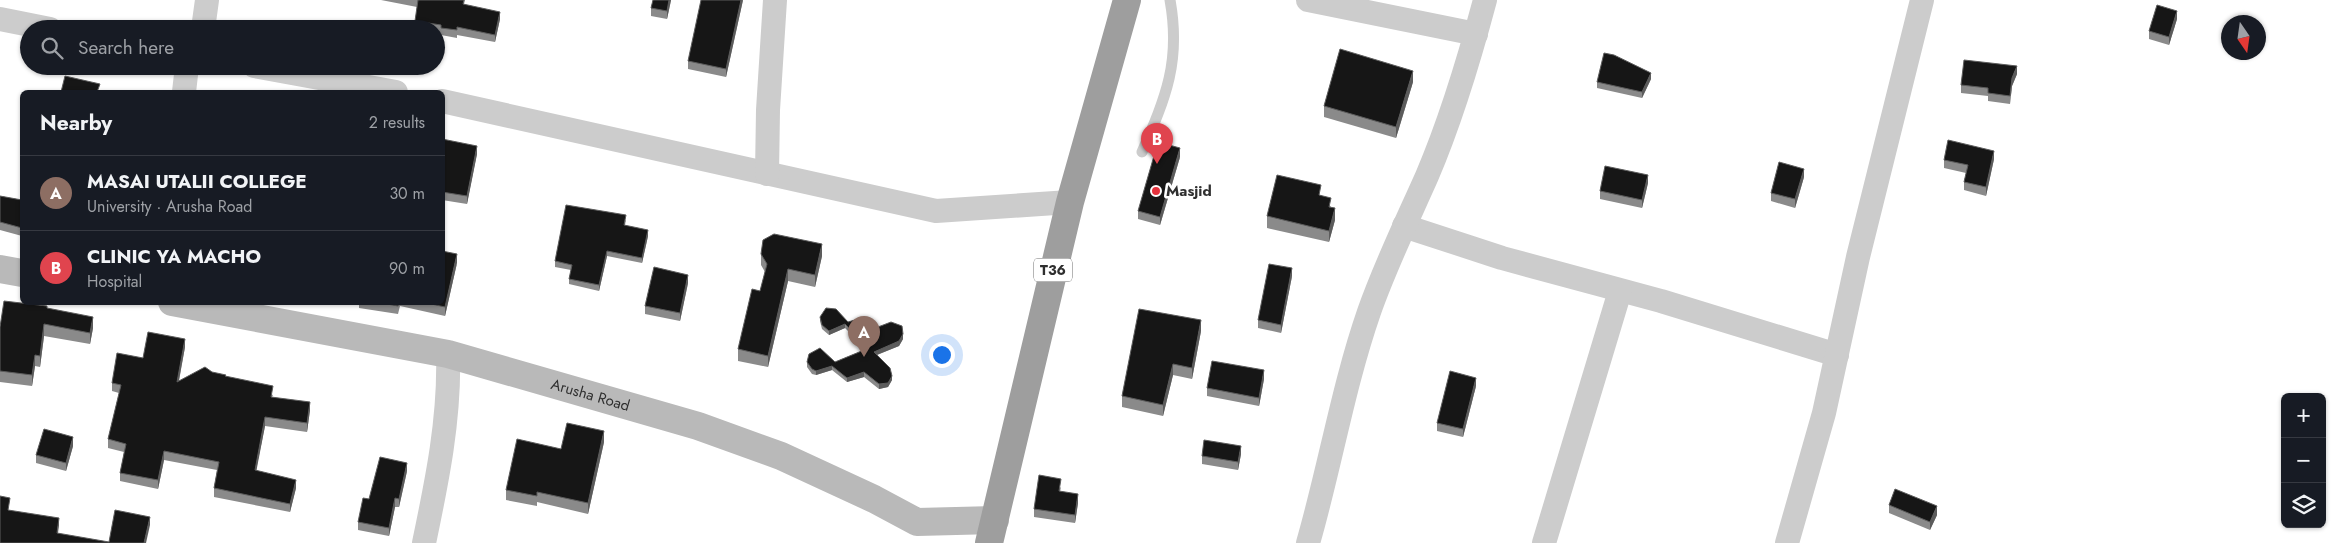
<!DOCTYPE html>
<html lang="en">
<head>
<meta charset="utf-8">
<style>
  body { margin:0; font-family:Jost,sans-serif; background:#242831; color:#f1f3f6 }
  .controls { position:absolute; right:15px; bottom:15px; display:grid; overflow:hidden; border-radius:8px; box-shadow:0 1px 4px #0004 }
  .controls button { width:45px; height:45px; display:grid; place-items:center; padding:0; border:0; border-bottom:1px solid #363941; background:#171b24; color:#f1f3f6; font:25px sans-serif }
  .compass { position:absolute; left:2221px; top:15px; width:45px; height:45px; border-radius:50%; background:#171b24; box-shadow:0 1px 4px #0004; rotate:167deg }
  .you { position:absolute; left:941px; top:354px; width:18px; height:18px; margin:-12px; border:4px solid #fff; border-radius:50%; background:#1a73e8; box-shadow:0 0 0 8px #1a73e833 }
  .badge { display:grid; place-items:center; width:32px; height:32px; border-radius:50%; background:#ea580c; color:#fff; font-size:16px; font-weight:700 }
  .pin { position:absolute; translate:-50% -41px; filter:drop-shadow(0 1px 2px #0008) }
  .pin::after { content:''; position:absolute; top:26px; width:18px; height:15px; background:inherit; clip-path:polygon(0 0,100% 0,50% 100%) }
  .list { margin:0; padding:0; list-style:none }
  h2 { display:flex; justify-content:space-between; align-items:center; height:65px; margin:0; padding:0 20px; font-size:21px }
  h2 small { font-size:16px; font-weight:400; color:#9ea1a6 }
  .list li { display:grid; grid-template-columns:32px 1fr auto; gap:15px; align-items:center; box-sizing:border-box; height:75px; padding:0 20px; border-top:1px solid #363941 }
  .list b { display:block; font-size:19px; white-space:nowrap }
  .list p { margin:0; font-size:16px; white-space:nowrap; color:#9ea1a6 }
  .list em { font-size:16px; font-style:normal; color:#9ea1a6 }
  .icon { flex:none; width:28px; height:28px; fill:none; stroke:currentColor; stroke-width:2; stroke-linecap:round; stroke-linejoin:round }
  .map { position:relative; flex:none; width:2341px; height:543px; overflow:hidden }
  .search { position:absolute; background:#171b24; box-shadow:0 1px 4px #0004; left:20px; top:20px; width:425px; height:55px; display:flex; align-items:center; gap:12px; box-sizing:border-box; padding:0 18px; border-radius:28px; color:#9ea1a6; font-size:19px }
  .panel { position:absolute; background:#171b24; box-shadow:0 1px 4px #0004; left:20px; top:90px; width:425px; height:215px; border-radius:8px }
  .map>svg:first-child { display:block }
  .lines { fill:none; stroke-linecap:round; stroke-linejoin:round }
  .service { stroke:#ccc; stroke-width:11 }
  .minor { stroke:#ccc; stroke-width:24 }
  .secondary { stroke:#b9b9b9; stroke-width:28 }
  .trunk { stroke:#9e9e9e; stroke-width:28 }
  .wall { fill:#8a8a8a }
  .shaded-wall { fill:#5c5c5c }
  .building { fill:#161616; stroke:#5c5c5c }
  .poi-dot { fill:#e5323d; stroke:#fff; stroke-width:2 }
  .labels { text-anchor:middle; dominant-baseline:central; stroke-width:5; stroke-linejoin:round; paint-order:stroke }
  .shield { fill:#fff; stroke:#6d6d6d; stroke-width:1 }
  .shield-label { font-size:14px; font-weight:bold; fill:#2f2f2f }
  .poi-label { font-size:15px; font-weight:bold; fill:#2f2f2f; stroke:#fff; text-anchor:start }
  .street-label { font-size:15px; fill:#2f2f2f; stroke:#fff }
</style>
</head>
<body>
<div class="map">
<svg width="2341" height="543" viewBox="0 0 2341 543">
  <rect width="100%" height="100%" fill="#fff"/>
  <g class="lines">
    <path class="service" d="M1142 152C1166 97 1181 61 1170 0"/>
    <g class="minor">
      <polyline points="1308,0 1476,34"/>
      <polyline points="0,19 50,29"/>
      <polyline points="203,29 207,0"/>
      <polyline points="254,66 396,92"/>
      <polyline points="184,92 187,66"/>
      <polyline points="442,101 936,211 1070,202"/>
      <polyline points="767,174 768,110 775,0"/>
      <polyline points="1404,226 1502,258 1661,301 1837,355"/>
      <path d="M424 543C437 481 450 418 448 354"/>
      <path d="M1308 543C1330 467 1343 387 1369 312 1385 266 1407 221 1427 176 1451 120 1469 60 1485 0"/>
      <polyline points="1544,543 1620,291"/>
      <polyline points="1787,543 1824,413 1858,257 1922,0"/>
    </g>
    <g class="secondary">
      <polyline points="0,269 22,273"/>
      <path id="s1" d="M172 302 448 354 698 426 781 456 874 499 917 522 995 520"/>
    </g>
    <polyline class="trunk" points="989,543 1070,202 1127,0"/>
  </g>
  <g class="wall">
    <polygon points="381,0 465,0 464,4 500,19 495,42 457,35 457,38 441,35 441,33 436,32 436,29 415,28 415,21 417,7"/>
    <polygon points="653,0 671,0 667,19 651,16 651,8"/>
    <polygon points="743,0 726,77 688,69 688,61"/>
    <polygon points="2177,19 2169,45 2149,39 2149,31"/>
    <polygon points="2017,74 2012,86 2010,104 1988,101 1988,96 1961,93 1961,85"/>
    <polygon points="1651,79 1642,98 1597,88 1597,82"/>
    <polygon points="1413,82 1396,138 1324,117 1324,106"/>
    <polygon points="442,139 477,154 467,204 442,200"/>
    <polygon points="1180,157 1160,225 1138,219 1138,211"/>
    <polygon points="1994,159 1986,196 1964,190 1964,182 1966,173 1944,168 1944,160"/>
    <polygon points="1804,177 1795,208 1771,201 1771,193"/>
    <polygon points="1648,183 1642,208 1600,199 1600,191"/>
    <polygon points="1321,195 1331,207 1335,220 1329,242 1267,228 1267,216"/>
    <polygon points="0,196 22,200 22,236 0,230"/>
    <polygon points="626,220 625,225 648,236 642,263 607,256 599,291 569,284 569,279 571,270 555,267 555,261"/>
    <polygon points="761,254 822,256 815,287 788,281 768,367 738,361 738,349 760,291 765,272 761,265"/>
    <polygon points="457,263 445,316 400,306 398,314 359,308 359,302 442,302"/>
    <polygon points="1292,276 1281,333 1258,328 1258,320"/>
    <polygon points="688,283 680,321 645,314 645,306"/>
    <polygon points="47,308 93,328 90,344 44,336 40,367 35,366 32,386 0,382 0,327"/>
    <polygon points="820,317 848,322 878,327 903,339 899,346 877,355 892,380 888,387 879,389 864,377 847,382 832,370 816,375 812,374 807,367 807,362 835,362 866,349 845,328 829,335 822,329 820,321"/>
    <polygon points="1201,331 1192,379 1173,375 1163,416 1122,407 1122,396"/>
    <polygon points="185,347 179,381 212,372 273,395 272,397 310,410 307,432 265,426 256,470 296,488 290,512 214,497 214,488 217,470 164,460 158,489 120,481 120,473 124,452 108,448 108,439 119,393 112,391 112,383 143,358"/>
    <polygon points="1264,379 1259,406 1207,396 1207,388"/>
    <polygon points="1476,386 1463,437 1437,431 1437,423"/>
    <polygon points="604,442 588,514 537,502 537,506 506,500 506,490 561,449"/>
    <polygon points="73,446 66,471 36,463 36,455"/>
    <polygon points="1241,454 1238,470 1202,464 1202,456"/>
    <polygon points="407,471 399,507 395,507 389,536 358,530 358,522 369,499"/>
    <polygon points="1061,487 1060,492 1078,503 1075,523 1034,517 1034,509"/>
    <polygon points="1889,505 1937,515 1930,530 1889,513"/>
  </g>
  <g class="shaded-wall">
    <polygon points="669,0 671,0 667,19 667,11"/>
    <polygon points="741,0 743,0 726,77 726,69"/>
    <polygon points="2177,11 2177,19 2169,45 2169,37"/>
    <polygon points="500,12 500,19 495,42 495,35"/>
    <polygon points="2017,66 2017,74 2012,86 2010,104 2012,78"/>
    <polygon points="1413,71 1413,82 1396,138 1396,127"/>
    <polygon points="1651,73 1651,79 1642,98 1642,92"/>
    <polygon points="477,146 477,154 467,204 467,196"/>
    <polygon points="1180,148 1180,157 1160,225 1160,217"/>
    <polygon points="1994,151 1994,159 1986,196 1986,187"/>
    <polygon points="1804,169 1804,177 1795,208 1795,199"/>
    <polygon points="1648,175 1648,183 1642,208 1642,200"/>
    <polygon points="1335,208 1335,220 1329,242 1329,231"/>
    <polygon points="648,230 648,236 642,263 642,258"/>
    <polygon points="822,244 822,256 815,287 815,275"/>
    <polygon points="607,251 607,256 599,291 599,285"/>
    <polygon points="457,254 457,263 445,316 445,307"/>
    <polygon points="1292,268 1292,276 1281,333 1281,325"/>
    <polygon points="788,269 788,281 768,367 768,356"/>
    <polygon points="688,275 688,283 680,321 680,313"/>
    <polygon points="93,317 93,328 90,344 90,333"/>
    <polygon points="1201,320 1201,331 1192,379 1192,368"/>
    <polygon points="44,324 44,336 40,367 40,356"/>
    <polygon points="845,324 845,328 829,335 829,331"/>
    <polygon points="903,334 903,339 899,346 874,356 874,352"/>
    <polygon points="185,339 185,347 177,390 177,382"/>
    <polygon points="35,355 35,366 32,386 32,375"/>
    <polygon points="1173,364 1173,375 1163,416 1163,405"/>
    <polygon points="832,366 832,370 816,375 816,371"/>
    <polygon points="1264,370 1264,379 1259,406 1259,398"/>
    <polygon points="864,372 864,377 847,382 847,378"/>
    <polygon points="892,376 892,380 888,387 879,389 879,384"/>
    <polygon points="1476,378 1476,386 1463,437 1463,429"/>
    <polygon points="310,402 310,410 307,432 307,423"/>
    <polygon points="265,417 265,426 255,478 255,470"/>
    <polygon points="604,431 604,442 588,514 588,503"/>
    <polygon points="73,437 73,446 66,471 66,463"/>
    <polygon points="1241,446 1241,454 1238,470 1238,462"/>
    <polygon points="164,451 164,460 158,489 158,480"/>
    <polygon points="407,463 407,471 399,507 399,499"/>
    <polygon points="296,480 296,488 290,512 290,504"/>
    <polygon points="1078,494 1078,503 1075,523 1075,515"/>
    <polygon points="395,498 395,507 389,536 389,528"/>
    <polygon points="1937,506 1937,515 1930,530 1930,522"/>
    <polygon points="150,517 150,525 146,543 144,543"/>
    <polygon points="59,518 59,525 57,541 57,533"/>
  </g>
  <g class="building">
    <polygon points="418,0 464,0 463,4 500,12 495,35 457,27 457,30 441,28 441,25 415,21"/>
    <polygon points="653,0 669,0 667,11 651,8"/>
    <polygon points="701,0 741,0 726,69 688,61"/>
    <polygon points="2157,5 2177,11 2169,37 2149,31"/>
    <polygon points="1340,49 1413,71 1396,127 1324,106"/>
    <polygon points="1604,53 1614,55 1651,73 1642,92 1597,82"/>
    <polygon points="1964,60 2017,66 2012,78 2010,96 1988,93 1988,88 1961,85"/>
    <polygon points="65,76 100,84 97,92 61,92"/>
    <polygon points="442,139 477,146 467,196 442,192"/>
    <polygon points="1948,140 1994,151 1986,187 1964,182 1968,165 1944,160"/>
    <polygon points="1158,142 1180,148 1160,217 1138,211"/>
    <polygon points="1779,162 1804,169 1795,199 1771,193"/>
    <polygon points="1605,166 1648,175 1642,200 1600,191"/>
    <polygon points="1277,175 1321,185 1319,195 1331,198 1329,207 1335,208 1329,231 1267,216"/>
    <polygon points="0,196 22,200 22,228 0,222"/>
    <polygon points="566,205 626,215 624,225 648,230 642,258 607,251 599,285 569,279 572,265 555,261"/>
    <polygon points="774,234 822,244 815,275 788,269 768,356 738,349 752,289 760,291 767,264 761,254 763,240"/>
    <polygon points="442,251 457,254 445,307 422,302 442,302"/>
    <polygon points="1269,264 1292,268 1281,325 1258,320"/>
    <polygon points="654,267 688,275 680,313 645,306"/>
    <polygon points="4,301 47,306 47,308 93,317 90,333 44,324 40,356 35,355 32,375 0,371 0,327"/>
    <polygon points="376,302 399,302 398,306"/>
    <polygon points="826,308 836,309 848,322 865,317 878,327 891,322 902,326 903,334 899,341 874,352 890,368 892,376 888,383 879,384 864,372 847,378 832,366 816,371 812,369 807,362 809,354 820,348 835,362 869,348 845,324 829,331 822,325 820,317"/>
    <polygon points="1139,309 1201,320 1192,368 1173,364 1163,405 1122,396"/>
    <polygon points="148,332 185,339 177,382 205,367 212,372 226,375 225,376 273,386 271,397 310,402 307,423 265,417 255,470 296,480 290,504 214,488 219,462 164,451 158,480 120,473 126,444 108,439 121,385 112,383 117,353 143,358"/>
    <polygon points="1212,361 1264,370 1259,398 1207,388"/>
    <polygon points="1450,371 1476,378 1463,429 1437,423"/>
    <polygon points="567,423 604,431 588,503 537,492 537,496 506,490 517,439 561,449"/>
    <polygon points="44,429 73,437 66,463 36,455"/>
    <polygon points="1204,440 1241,446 1238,462 1202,456"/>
    <polygon points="380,457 407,463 399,499 395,498 389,528 358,522 363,498 369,499"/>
    <polygon points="1039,475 1061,479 1059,491 1078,494 1075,515 1034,509"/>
    <polygon points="1895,489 1937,506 1930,522 1889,505"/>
    <polygon points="0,496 10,498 8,510 59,518 57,533 109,542 115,510 150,517 144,543 0,543"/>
  </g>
  <circle class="poi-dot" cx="1156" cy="191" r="5"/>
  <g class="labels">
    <rect class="shield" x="1034" y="258.5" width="38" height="23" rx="4"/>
    <g class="shield-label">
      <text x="1053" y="270">T36</text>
    </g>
    <g class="poi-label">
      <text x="1166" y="191">Masjid</text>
    </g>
    <g class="street-label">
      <text stroke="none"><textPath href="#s1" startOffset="429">Arusha Road</textPath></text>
    </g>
  </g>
</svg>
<div class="controls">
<button>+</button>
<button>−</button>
<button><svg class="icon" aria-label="layers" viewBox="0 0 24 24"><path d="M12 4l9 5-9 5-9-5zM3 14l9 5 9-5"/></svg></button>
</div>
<svg class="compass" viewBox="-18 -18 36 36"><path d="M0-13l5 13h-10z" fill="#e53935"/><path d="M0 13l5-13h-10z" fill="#9ea1a6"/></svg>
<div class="you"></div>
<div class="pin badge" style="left:864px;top:357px;background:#8d6e63">A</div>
<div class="pin badge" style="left:1157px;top:164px;background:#e0444e">B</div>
<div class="search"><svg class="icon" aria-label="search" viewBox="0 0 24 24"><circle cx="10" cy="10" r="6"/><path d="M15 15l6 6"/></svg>Search here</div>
<section class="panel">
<h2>Nearby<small>2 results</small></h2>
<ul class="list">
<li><span class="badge" style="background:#8d6e63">A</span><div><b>MASAI UTALII COLLEGE</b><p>University · Arusha Road</p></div><em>30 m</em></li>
<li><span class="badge" style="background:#e0444e">B</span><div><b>CLINIC YA MACHO</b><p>Hospital</p></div><em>90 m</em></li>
</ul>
</section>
</div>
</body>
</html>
